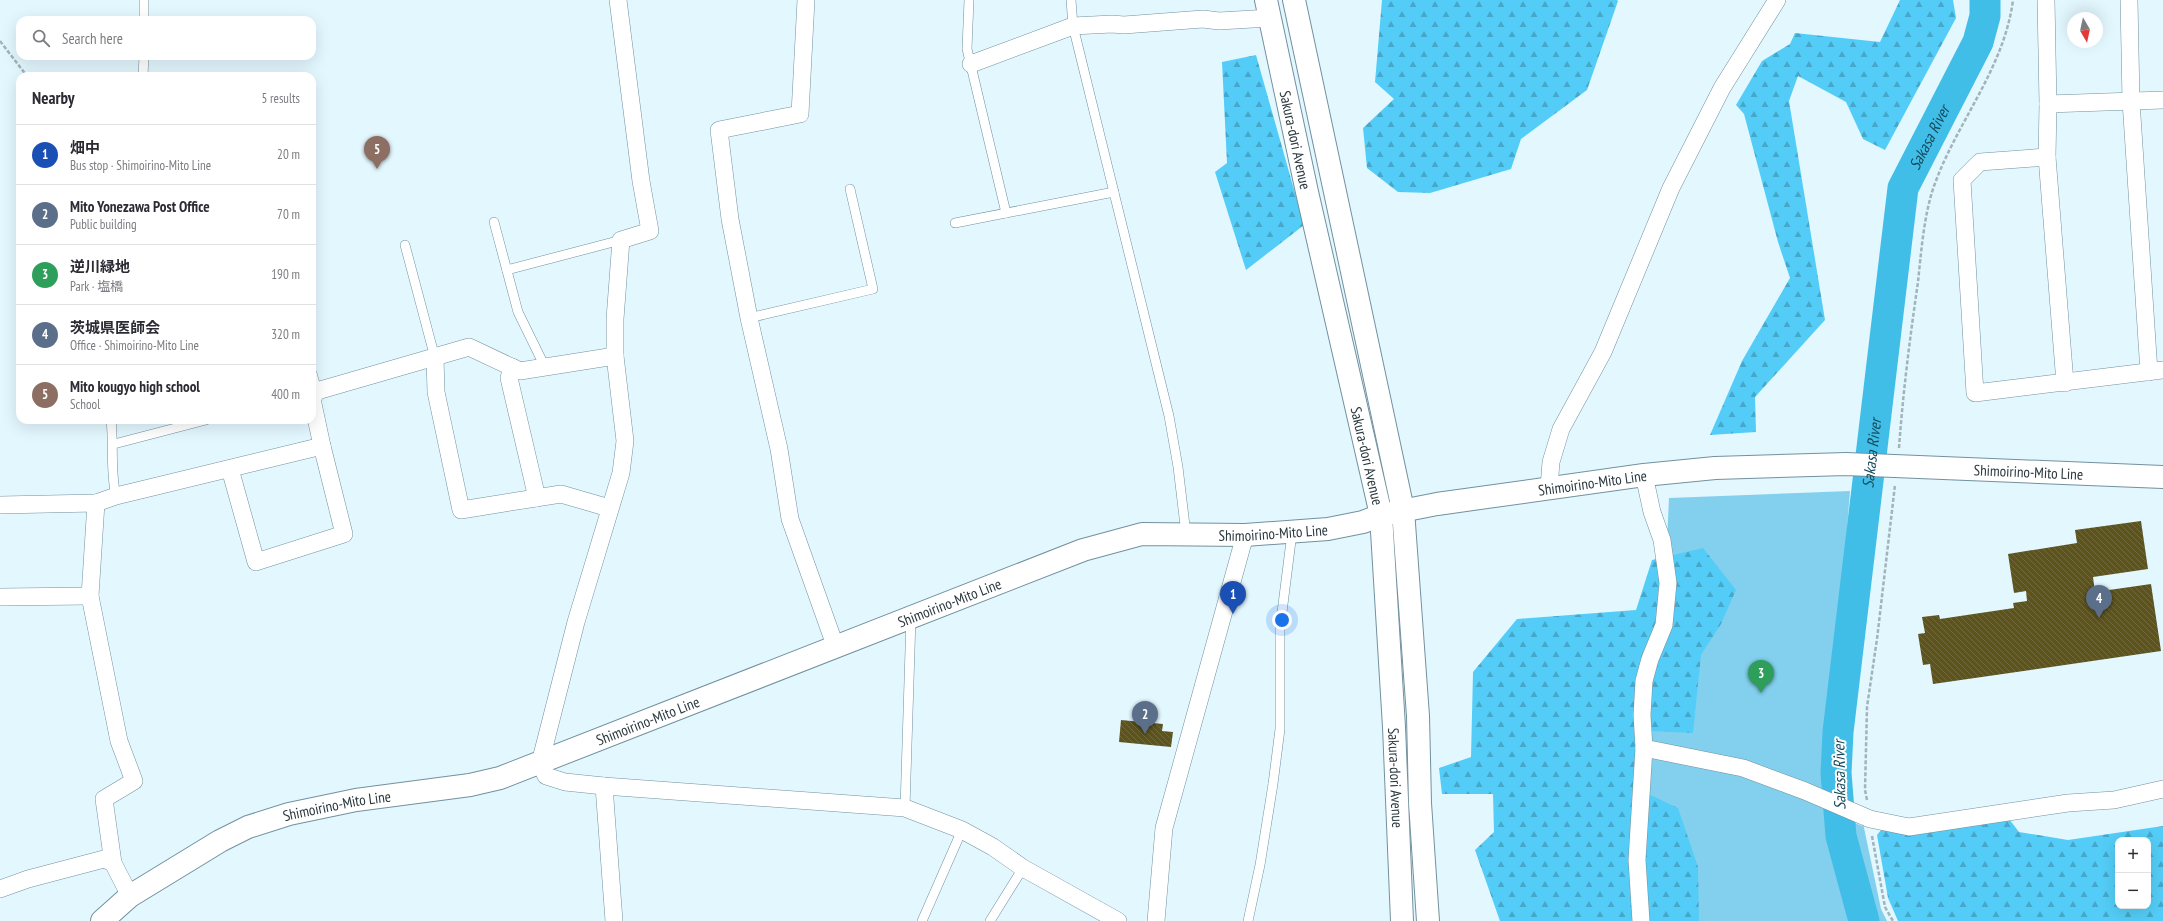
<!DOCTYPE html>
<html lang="en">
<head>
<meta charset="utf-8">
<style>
  body { margin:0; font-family:"PT Sans Narrow","Noto Sans JP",sans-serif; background:#f2f2f3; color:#2b2b33 }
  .controls { position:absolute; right:12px; bottom:12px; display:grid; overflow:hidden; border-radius:8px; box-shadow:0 4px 16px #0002 }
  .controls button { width:36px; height:36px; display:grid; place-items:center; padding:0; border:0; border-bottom:1px solid #e1e1e2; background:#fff; color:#2b2b33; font:20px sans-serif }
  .compass { position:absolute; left:2067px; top:12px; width:36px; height:36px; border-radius:50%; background:#fff; box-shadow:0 4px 16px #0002; rotate:171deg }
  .you { position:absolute; left:1282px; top:620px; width:14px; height:14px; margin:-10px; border:3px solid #fff; border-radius:50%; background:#1a73e8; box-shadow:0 0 0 6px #1a73e833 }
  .badge { display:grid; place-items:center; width:26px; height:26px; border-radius:50%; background:#847619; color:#fff; font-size:13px; font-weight:700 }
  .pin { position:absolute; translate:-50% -33px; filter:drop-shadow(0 1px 2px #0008) }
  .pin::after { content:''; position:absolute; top:21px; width:14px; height:12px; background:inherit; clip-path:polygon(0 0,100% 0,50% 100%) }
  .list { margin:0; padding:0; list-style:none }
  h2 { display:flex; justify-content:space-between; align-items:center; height:52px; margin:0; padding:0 16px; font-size:17px }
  h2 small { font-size:13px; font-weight:400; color:#7c7c81 }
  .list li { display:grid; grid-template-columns:26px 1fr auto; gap:12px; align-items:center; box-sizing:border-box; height:60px; padding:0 16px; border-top:1px solid #e1e1e2 }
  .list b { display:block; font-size:15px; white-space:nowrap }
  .list p { margin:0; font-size:13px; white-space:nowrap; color:#7c7c81 }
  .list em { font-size:13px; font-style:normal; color:#7c7c81 }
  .icon { flex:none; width:22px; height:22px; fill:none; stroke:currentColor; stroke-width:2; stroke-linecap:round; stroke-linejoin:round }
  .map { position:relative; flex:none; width:2163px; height:921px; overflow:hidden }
  .search { position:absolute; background:#fff; box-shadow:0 4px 16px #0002; left:16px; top:16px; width:300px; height:44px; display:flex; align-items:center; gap:10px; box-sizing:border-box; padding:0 14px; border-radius:12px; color:#7c7c81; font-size:15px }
  .panel { position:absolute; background:#fff; box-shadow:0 4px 16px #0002; left:16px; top:72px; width:300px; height:352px; border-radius:12px }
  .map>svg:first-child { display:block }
  .green { fill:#82d0ed }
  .forest { fill:url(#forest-firs); fill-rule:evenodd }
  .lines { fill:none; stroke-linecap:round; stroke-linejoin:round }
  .river { stroke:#41bee8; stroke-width:31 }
  .building { fill:url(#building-back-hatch) }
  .service-casing { stroke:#72919e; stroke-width:10 }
  .minor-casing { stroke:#72919e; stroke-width:18 }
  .tertiary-casing { stroke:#72919e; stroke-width:24 }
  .secondary-casing { stroke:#72919e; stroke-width:24 }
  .path { stroke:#a2b3ba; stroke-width:2.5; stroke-dasharray:4 2; stroke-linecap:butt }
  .service { stroke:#fff; stroke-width:9 }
  .minor { stroke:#fff; stroke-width:17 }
  .tertiary { stroke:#fff; stroke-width:22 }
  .secondary { stroke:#fff; stroke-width:22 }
  .labels { text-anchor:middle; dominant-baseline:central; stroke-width:4; stroke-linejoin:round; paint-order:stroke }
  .street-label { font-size:15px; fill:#2a373d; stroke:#fff }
  .water-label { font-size:16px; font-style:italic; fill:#15495a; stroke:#fff }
</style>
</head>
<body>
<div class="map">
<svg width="2163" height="921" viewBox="0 0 2163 921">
  <defs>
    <pattern id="forest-firs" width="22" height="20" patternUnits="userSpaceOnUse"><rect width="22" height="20" fill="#53cdf7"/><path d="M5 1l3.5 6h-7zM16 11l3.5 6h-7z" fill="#45a7c9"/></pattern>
    <pattern id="building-back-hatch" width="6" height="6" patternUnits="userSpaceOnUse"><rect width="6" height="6" fill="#5c531d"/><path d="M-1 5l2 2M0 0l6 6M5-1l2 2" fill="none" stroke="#70693f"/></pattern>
  </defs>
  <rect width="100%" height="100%" fill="#e3f7ff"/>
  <polygon class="green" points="1850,491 1825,810 1862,826 1863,823 1881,909 1887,921 1535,921 1650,731 1658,731 1669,498"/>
  <g class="forest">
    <polygon points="1382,0 1617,0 1618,1 1587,90 1521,139 1511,169 1430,193 1398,192 1367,168 1363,128 1394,99 1375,82"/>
    <polygon points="1900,0 1953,0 1956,18 1885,150 1863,139 1846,102 1798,76 1789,101 1825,320 1755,397 1756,432 1710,435 1742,361 1790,278 1778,242 1744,114 1736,105 1762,61 1790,44 1795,33 1880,42"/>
    <polygon points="1256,55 1304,225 1246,270 1215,172 1227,163 1222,62"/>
    <polygon points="1703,548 1736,590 1721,624 1701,655 1693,733 1650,731 1644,792 1678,808 1698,867 1699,921 1500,921 1475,850 1494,832 1493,794 1442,794 1439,768 1471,757 1473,672 1517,619 1636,610 1652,560"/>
    <path d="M2009 819 2019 832 2068 840 2163 826V921H1898L1888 898 1877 835 1881 830ZM2118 840H2148V906H2118Z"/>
  </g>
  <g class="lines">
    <path class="river" id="s1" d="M1864 921 1841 836 1836 773 1838 732 1903 188 1978 42 1985 16V0"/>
  </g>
  <g class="building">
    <polygon points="2141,521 2148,569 2093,577 2095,592 2151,584 2161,651 1933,684 1930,664 1923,665 1918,634 1925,633 1922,617 1939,615 1940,619 2014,608 2013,603 2027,601 2026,591 2014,593 2008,554 2077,543 2075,530"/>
    <polygon points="1121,720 1163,724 1162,731 1173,732 1171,747 1119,742"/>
  </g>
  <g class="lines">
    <defs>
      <g id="service">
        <polyline points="144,0 144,20"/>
        <polyline points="969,0 967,49 1006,213"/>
        <polyline points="1071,0 1073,26 1169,416 1178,467 1186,534"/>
        <polyline points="143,76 144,56"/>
        <polyline points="494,222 518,312 545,367"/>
        <polyline points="955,223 1114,192"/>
        <polyline points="405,245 435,358"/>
        <polyline points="507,270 621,240"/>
        <polyline points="749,318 873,289 850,189"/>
        <polyline points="312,373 317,391"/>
        <path d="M111 420C114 445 110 471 116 496"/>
        <polyline points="114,444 206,420"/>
        <polyline points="905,808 911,618"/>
        <polyline points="922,921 962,830"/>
        <polyline points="990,921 1023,868"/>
        <polyline points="1248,921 1260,865 1273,784 1280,729 1280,628 1292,533"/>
      </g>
      <g id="minor">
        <polyline points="618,0 641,181 650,231 621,240 615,319 615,356 625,441 621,473 576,622 540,763 546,776 565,782 604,786 905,808 962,830 993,847 1023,868 1118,921"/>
        <polyline points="806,0 800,114 719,130 730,219 749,318 779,449 790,519 836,648"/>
        <polyline points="2046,0 2048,104 2047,157 2065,383"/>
        <polyline points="2129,0 2131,101 2149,372"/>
        <polyline points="971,64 1073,26 1112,24 1124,25 1203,19 1219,21 1270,18"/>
        <polyline points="2048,104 2163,100"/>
        <polyline points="2047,157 1980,162 1962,180 1975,393 2163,370"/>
        <polyline points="435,358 436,392 461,510 561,494 609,508"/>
        <polyline points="512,367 509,378 537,498"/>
        <polyline points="230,469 256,562 344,534 322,446 312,399 317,391 469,347 520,371 615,356"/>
        <polyline points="1549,488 1551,462 1561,429 1603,352 1671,188 1722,88 1777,0"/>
        <polyline points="96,503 116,496 322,446"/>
        <polyline points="0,505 96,503 90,596 119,741 134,781 104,799 113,863"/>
        <polyline points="0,597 90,596"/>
        <polyline points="1644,748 1743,768 1805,791 1870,819 1909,827 2068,803 2114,800 2163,789"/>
        <polyline points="604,786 614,921"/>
        <polyline points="0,889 28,879 104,859 113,863 130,896"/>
        <polyline points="1156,921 1164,828 1245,535"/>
        <polyline points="1641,921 1637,860 1644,748 1642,715 1644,681 1650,659 1664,625 1668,583 1662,540 1652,512 1644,475"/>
      </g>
      <g id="tertiary">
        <path id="s2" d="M1266 0 1307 192 1381 515 1394 727 1402 921"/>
        <polyline points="1294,0 1403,510 1418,716 1420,803 1428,921"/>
      </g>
      <g id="secondary">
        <path id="s3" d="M102 921 130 896 220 841 248 827 289 814 356 800 470 785 500 778 1083 550 1142 534 1245 535 1328 529 1363 522 1381 515 1437 504 1644 475 1715 468 1846 464 2163 477"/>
      </g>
    </defs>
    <use href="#service" class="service-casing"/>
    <use href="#minor" class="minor-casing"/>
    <use href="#tertiary" class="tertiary-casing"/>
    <use href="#secondary" class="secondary-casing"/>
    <g class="path">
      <polyline points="0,41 27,76"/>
      <path d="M1899 448C1903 392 1910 337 1918 282 1921 253 1924 216 1933 189 1955 124 2004 70 2013 0"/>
      <polyline points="1867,800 1865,790 1867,707 1877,639 1895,485"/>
      <polyline points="1872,836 1885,907 1893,921"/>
    </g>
    <use href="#service" class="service"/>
    <use href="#minor" class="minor"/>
    <use href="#tertiary" class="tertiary"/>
    <use href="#secondary" class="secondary"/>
  </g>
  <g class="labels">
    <g class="street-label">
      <text stroke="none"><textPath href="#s2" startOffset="143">Sakura-dori Avenue</textPath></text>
      <text stroke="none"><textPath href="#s2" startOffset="467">Sakura-dori Avenue</textPath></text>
      <text stroke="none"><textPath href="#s3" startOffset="2011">Shimoirino-Mito Line</textPath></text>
      <text stroke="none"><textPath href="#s3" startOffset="1574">Shimoirino-Mito Line</textPath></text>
      <text stroke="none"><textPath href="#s3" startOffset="1250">Shimoirino-Mito Line</textPath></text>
      <text stroke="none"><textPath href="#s3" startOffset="914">Shimoirino-Mito Line</textPath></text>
      <text stroke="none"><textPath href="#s3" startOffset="590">Shimoirino-Mito Line</textPath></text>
      <text stroke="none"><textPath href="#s2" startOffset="791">Sakura-dori Avenue</textPath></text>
      <text stroke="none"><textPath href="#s3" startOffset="266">Shimoirino-Mito Line</textPath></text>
    </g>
    <g class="water-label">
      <text stroke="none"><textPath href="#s1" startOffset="797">Sakasa River</textPath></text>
      <text stroke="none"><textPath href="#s1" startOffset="473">Sakasa River</textPath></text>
      <text transform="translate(1839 775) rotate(-91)">Sakasa River</text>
    </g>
  </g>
</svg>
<div class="controls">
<button>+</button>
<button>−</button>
</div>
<svg class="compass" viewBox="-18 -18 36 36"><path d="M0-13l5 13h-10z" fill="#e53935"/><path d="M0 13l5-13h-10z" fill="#7c7c81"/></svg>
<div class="you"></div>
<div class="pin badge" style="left:1233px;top:614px;background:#1a4fb4">1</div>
<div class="pin badge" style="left:1145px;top:734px;background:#5c6f8a">2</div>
<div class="pin badge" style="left:1761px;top:693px;background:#2e9e5b">3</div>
<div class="pin badge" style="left:2099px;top:618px;background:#5c6f8a">4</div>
<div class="pin badge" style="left:377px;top:169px;background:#8d6e63">5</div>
<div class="search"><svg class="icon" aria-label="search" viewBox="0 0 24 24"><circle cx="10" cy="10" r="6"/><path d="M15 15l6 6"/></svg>Search here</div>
<section class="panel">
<h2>Nearby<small>5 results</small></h2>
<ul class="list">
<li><span class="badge" style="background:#1a4fb4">1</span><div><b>畑中</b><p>Bus stop · Shimoirino-Mito Line</p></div><em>20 m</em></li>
<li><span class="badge" style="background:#5c6f8a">2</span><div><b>Mito Yonezawa Post Office</b><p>Public building</p></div><em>70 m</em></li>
<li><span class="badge" style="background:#2e9e5b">3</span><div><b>逆川緑地</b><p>Park · 塩橋</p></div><em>190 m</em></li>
<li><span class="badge" style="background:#5c6f8a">4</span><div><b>茨城県医師会</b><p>Office · Shimoirino-Mito Line</p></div><em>320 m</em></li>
<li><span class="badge" style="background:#8d6e63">5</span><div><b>Mito kougyo high school</b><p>School</p></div><em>400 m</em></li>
</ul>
</section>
</div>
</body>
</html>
